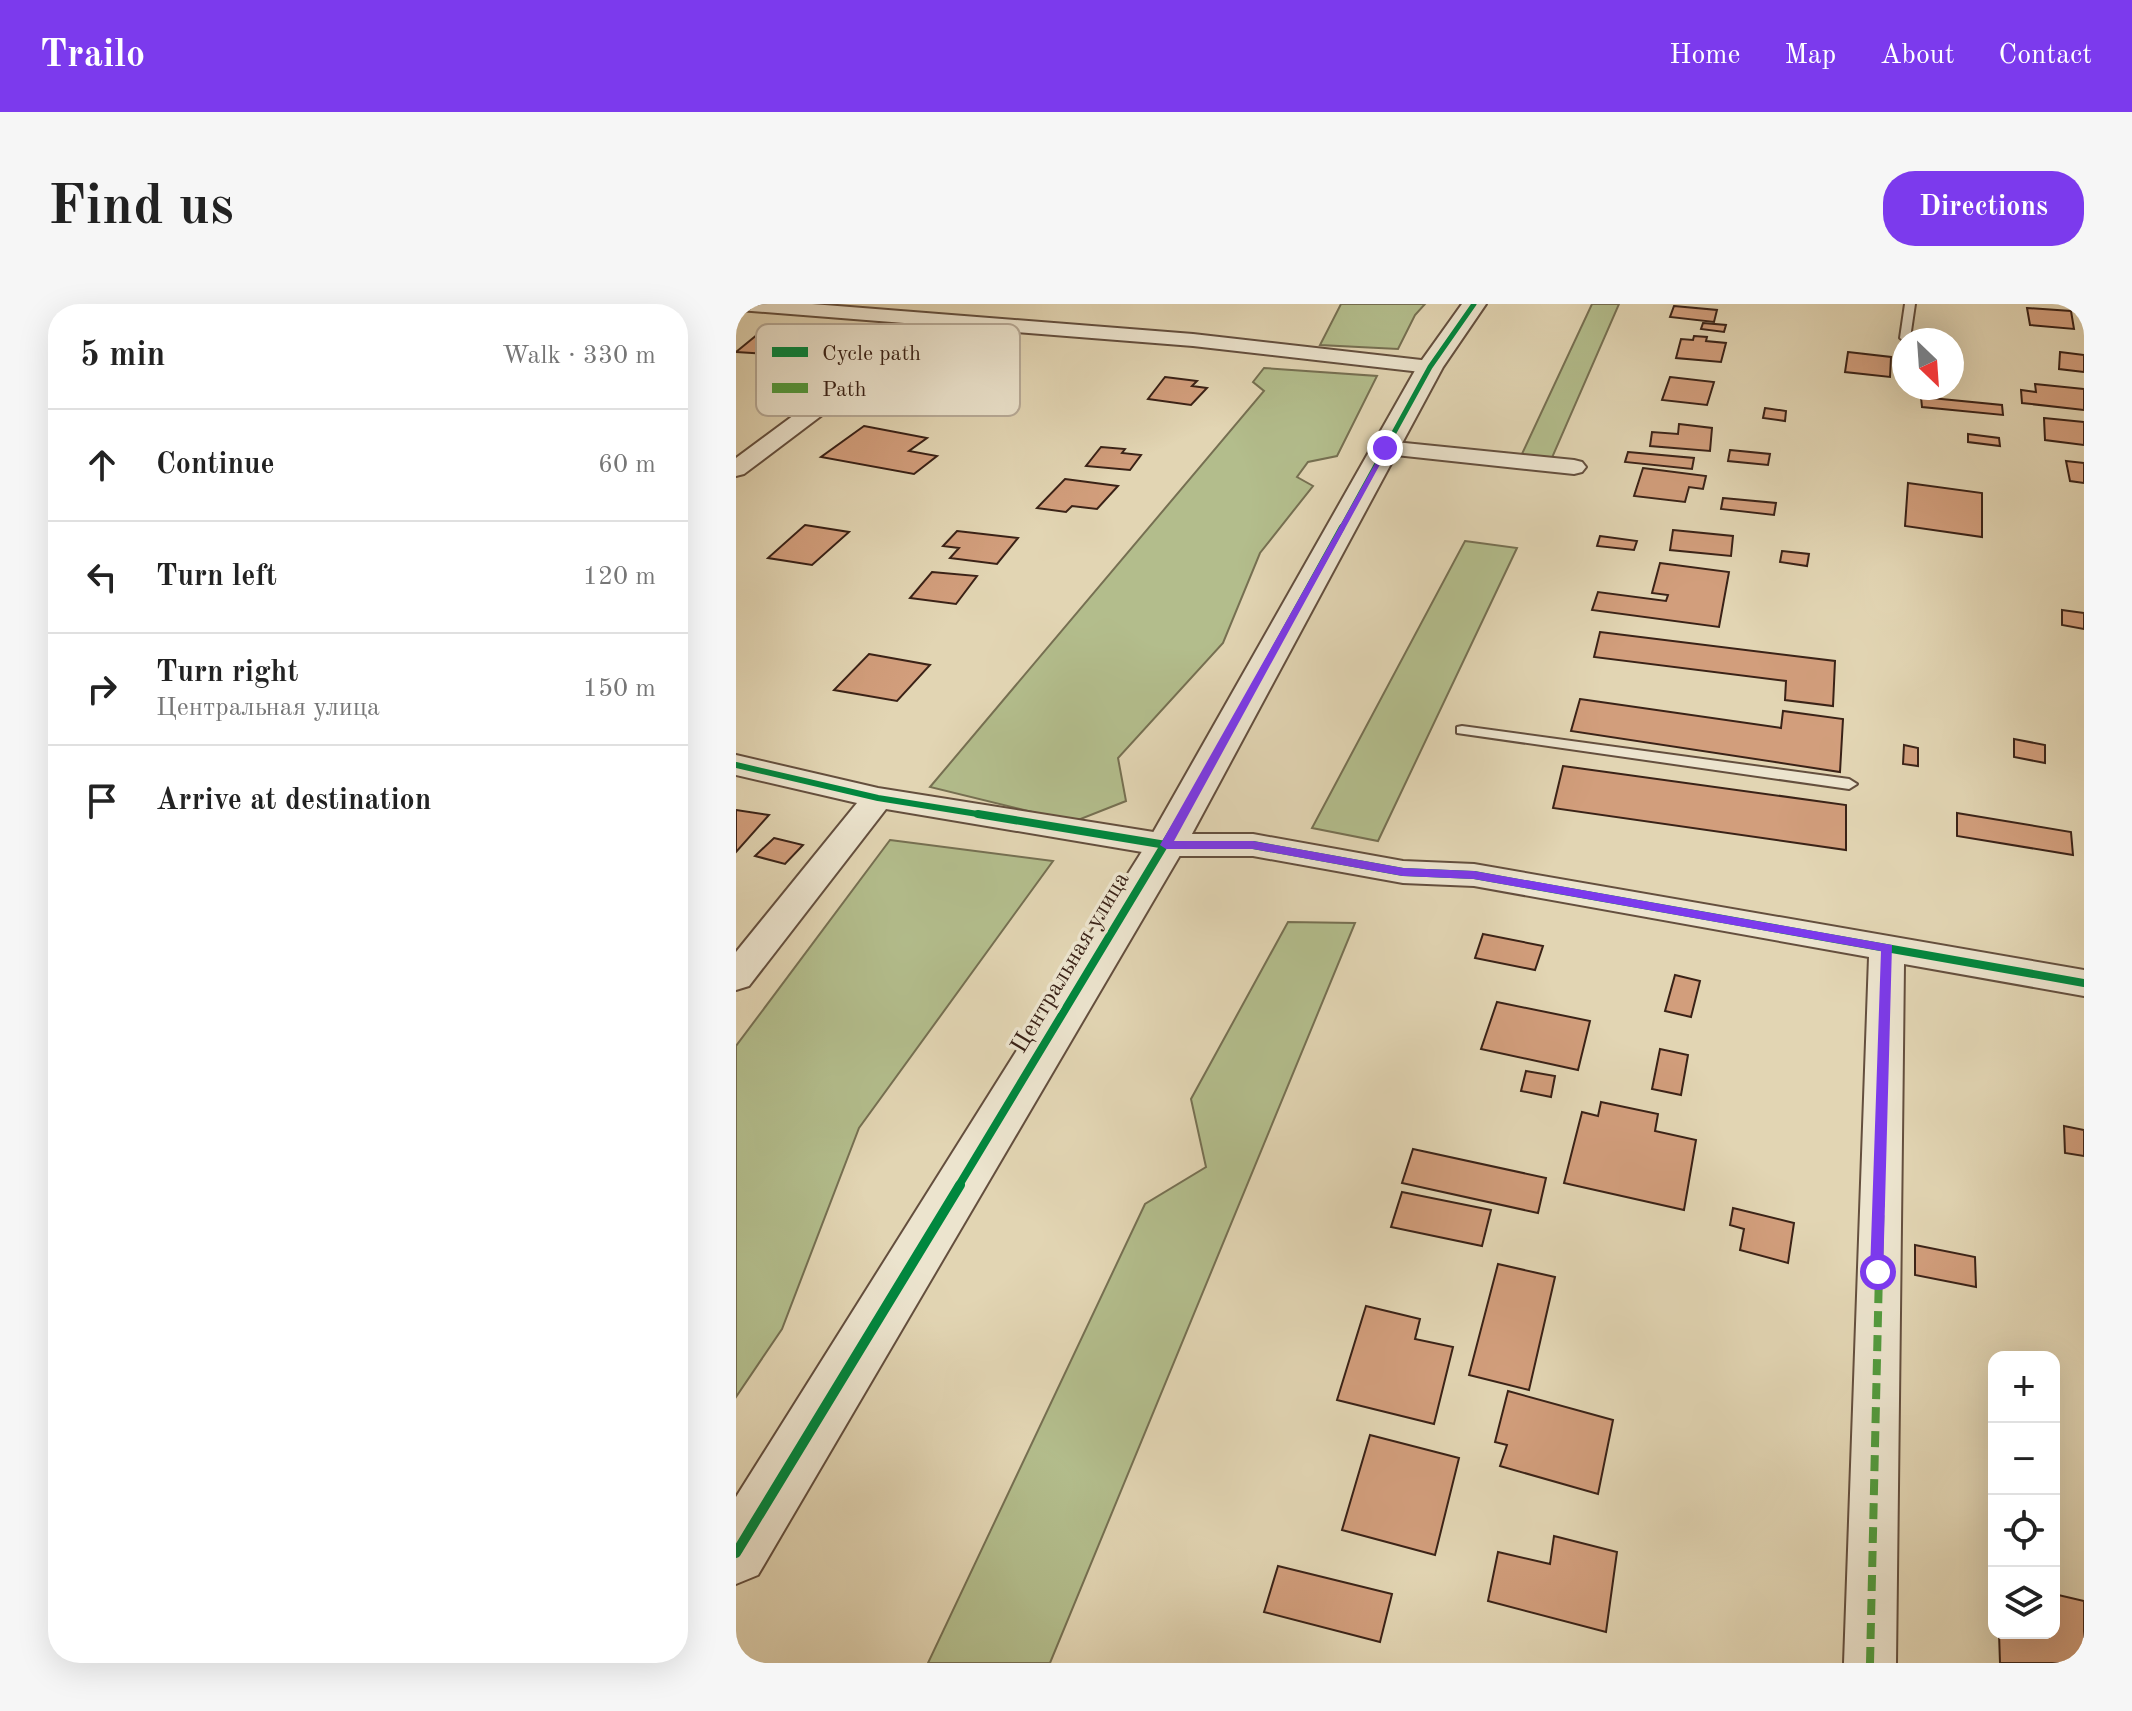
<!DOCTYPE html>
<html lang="en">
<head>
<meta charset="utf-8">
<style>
  body { margin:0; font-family:"Old Standard TT",serif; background:#f6f6f6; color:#222 }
  .controls { position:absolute; right:24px; bottom:24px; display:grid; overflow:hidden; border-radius:16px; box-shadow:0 8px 32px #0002 }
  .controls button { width:72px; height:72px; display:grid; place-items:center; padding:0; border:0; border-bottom:2px solid #e0e0e0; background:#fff; color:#222; font:40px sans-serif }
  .compass { position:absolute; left:1156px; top:24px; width:72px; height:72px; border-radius:50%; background:#fff; box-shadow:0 8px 32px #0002; rotate:155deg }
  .stop { position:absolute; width:24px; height:24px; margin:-18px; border:6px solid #7c3aed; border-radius:50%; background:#fff }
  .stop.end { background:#7c3aed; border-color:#fff; box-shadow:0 2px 8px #0008 }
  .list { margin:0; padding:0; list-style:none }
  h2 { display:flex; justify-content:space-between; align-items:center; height:104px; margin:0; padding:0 32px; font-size:34px }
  h2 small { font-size:26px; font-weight:400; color:#767676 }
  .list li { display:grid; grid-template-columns:52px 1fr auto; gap:24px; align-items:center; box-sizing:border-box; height:112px; padding:0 32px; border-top:2px solid #e0e0e0 }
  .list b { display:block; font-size:30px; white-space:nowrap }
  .list p { margin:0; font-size:26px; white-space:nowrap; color:#767676 }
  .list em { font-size:26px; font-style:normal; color:#767676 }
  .icon { flex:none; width:44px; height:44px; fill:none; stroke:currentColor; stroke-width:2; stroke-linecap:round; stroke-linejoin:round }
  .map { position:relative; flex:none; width:1348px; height:1359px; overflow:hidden; border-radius:32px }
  header { display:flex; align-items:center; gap:48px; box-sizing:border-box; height:112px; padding:0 40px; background:#7c3aed; color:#fff }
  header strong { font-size:38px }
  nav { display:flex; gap:44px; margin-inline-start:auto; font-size:28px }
  .intro { display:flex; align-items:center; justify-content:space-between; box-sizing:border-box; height:192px; padding:0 48px }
  h1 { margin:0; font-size:56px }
  .button { padding:20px 36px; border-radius:32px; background:#7c3aed; color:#fff; font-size:28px; font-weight:700 }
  main { display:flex; gap:48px; padding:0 48px }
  aside { flex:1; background:#fff; border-radius:32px; box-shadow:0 8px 32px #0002 }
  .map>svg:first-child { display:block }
  .green { fill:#b3bd8c; stroke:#767052; stroke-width:2 }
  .building { fill:#d29e7c; stroke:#3a2217; stroke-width:2 }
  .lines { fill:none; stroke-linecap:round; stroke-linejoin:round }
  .service-casing { stroke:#644f3e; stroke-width:4 }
  .minor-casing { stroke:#644f3e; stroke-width:4 }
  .tertiary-casing { stroke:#644f3e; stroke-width:4 }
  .service { fill:#ece4ce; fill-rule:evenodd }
  .minor { fill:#ece4ce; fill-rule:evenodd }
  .tertiary { fill:#ece4ce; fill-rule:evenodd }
  .quiet-far1 { stroke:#529b3d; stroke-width:6; stroke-dasharray:12 6; stroke-linecap:butt }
  .quiet { stroke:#529b3d; stroke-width:8; stroke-dasharray:16 8; stroke-linecap:butt }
  .cycleway-far3-casing { stroke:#ece4ce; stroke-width:8 }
  .cycleway-far2-casing { stroke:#ece4ce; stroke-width:10 }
  .cycleway-far1-casing { stroke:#ece4ce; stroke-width:13 }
  .cycleway-casing { stroke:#ece4ce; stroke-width:15 }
  .cycleway-far3 { stroke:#00873e; stroke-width:5 }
  .cycleway-far2 { stroke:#00873e; stroke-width:6 }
  .cycleway-far1 { stroke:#00873e; stroke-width:8 }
  .cycleway { stroke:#00873e; stroke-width:10 }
  .route { fill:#7c3aed }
  .labels { text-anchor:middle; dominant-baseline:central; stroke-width:7; stroke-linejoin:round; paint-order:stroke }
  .street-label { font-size:24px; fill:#3a2217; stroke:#ece4ce }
  .key { fill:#ece4ce; stroke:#b7aa97; stroke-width:2 }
  .key-label { font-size:22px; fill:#3a2217 }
</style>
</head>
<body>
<header>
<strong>Trailo</strong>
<nav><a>Home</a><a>Map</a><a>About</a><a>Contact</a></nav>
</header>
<div class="intro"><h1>Find us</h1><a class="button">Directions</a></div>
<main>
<aside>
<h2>5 min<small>Walk · 330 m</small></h2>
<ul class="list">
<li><svg class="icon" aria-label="ahead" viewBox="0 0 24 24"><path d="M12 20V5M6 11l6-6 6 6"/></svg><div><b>Continue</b></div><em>60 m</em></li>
<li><svg class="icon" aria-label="left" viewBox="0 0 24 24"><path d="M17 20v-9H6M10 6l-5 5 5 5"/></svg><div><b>Turn left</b></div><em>120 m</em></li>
<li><svg class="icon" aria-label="right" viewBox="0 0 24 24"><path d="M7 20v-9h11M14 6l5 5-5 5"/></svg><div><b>Turn right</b><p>Центральная улица</p></div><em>150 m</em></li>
<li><svg class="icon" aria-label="arrive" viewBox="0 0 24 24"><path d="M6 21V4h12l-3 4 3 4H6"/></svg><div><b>Arrive at destination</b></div></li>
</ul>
</aside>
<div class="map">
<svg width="1348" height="1359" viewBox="0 0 1348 1359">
  <rect width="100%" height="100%" fill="#e2d5b3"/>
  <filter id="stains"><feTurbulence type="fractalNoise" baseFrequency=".0025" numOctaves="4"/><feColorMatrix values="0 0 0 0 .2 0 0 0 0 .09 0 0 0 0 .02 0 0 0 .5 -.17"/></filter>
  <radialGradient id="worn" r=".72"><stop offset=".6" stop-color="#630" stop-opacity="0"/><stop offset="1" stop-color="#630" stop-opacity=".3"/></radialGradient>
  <g class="green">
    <polygon points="605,0 689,0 679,11 662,45 584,41"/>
    <polygon points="856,0 883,0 815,156 785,152"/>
    <polygon points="528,64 641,72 601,152 572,158 561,173 577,182 524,249 487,339 382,454 390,497 337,518 194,483 528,87 517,78"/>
    <polygon points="729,237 781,244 642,537 576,524"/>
    <polygon points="154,536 317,557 123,824 46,1025 0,1093 0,742"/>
    <polygon points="552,618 619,619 314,1359 192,1359 409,900 470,863 455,795"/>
  </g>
  <g class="building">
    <polygon points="938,2 981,6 978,18 934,13"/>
    <polygon points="1291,4 1335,7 1338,25 1294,21"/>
    <polygon points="967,19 990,21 988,28 965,25"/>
    <polygon points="22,30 71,33 50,51 0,48"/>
    <polygon points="958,32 971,33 970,37 990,39 985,58 940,54 945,35 957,36"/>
    <polygon points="1112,48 1155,53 1154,73 1109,68"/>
    <polygon points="1324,48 1348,51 1348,68 1323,65"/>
    <polygon points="429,73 461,77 456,82 471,84 455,101 412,95"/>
    <polygon points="934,73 978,78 971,101 926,96"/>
    <polygon points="1299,80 1348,85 1348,106 1286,99 1285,86 1300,88"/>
    <polygon points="1185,93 1266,101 1267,111 1186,103"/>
    <polygon points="1029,104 1050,107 1049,117 1027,114"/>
    <polygon points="1308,114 1348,118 1348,141 1309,136"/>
    <polygon points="943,120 976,124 974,147 914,142 916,128 942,130"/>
    <polygon points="128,122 191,134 173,147 201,152 178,170 85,153"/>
    <polygon points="1232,130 1263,134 1264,142 1232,138"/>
    <polygon points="365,143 389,145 386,149 405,151 394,166 350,162"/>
    <polygon points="994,146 1034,150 1032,161 992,157"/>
    <polygon points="892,148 958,154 956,165 889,158"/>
    <polygon points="1330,157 1348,159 1348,179 1334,177"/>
    <polygon points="907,164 970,172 967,185 953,183 949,198 898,192"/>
    <polygon points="329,175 382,182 361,205 336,202 330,208 301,204"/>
    <polygon points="1172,179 1246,189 1246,233 1169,222"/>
    <polygon points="987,194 1040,199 1038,211 985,205"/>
    <polygon points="69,221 113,228 76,261 32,254"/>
    <polygon points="937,226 997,232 995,252 934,246"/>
    <polygon points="221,227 282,234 261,260 214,254 223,244 207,242"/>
    <polygon points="864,232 901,237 898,246 861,242"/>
    <polygon points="1046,247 1073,250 1071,262 1044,258"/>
    <polygon points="924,259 993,268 983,323 856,306 862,288 930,297 932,291 916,289"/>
    <polygon points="196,268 241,272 220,300 174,294"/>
    <polygon points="1326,306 1348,309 1348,325 1326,321"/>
    <polygon points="864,328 1099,357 1097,402 1049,396 1050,377 858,353"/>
    <polygon points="133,350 194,361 161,397 98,386"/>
    <polygon points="844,395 1045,424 1047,407 1107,415 1104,468 835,427"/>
    <polygon points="1278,435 1309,441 1309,459 1278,453"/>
    <polygon points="1168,441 1182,444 1182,462 1167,460"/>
    <polygon points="827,462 1110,501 1110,546 817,504"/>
    <polygon points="0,506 33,511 0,548"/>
    <polygon points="1221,509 1335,528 1337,551 1221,532"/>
    <polygon points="38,534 67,541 49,560 19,552"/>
    <polygon points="747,630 807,642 799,666 739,654"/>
    <polygon points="939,671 964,677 955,713 929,707"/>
    <polygon points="761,698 854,717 842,766 745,745"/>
    <polygon points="924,745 952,751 945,791 916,785"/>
    <polygon points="790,767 819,772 815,793 785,787"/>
    <polygon points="865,798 922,810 919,827 960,836 948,906 828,879 846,808 862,812"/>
    <polygon points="1328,822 1348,826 1348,852 1329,849"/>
    <polygon points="677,845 810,874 802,909 666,879"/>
    <polygon points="666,888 755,906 746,942 655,923"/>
    <polygon points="997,904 1058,919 1052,959 1004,946 1008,925 994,921"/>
    <polygon points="1179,941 1239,953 1240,983 1179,971"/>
    <polygon points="762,960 819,973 793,1086 733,1071"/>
    <polygon points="630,1002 684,1015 679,1035 717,1043 698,1120 601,1096"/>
    <polygon points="772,1087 877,1116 862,1190 764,1162 771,1141 759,1138"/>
    <polygon points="634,1131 723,1154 699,1251 606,1226"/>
    <polygon points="818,1232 881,1248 870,1328 752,1297 762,1248 814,1260"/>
    <polygon points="542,1262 656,1290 644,1338 528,1308"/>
    <polygon points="1318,1290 1348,1297 1348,1359 1264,1359 1263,1329 1318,1329"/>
  </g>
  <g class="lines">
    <defs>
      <g id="service">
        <polygon points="1169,0 1179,0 1174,34 1168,37 1164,34"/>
        <polygon points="726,422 1113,475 1121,480 1113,485 721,429 721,423"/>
      </g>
      <g id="minor">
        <polygon points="0,0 76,0 457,30 694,57 704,63 694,69 457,42 204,22 8,170 0,172 0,154 181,20 3,6"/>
        <polygon points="649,137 838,156 846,158 850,163 846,168 838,170 641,149 638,144 641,139"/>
        <polygon points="0,451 142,484 430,530 517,530 667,557 738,560 1348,666 1348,692 1168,660 1160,1359 1108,1359 1133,653 738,582 667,579 517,552 430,552 150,505 13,682 0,686 0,648 121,499 0,471"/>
      </g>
      <polygon id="tertiary" points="726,0 750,0 707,63 450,541 22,1271 0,1280 0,1193 410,541 681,63"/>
    </defs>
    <use href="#service" class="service-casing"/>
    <use href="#minor" class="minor-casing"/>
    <use href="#tertiary" class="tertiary-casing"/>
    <use href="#service" class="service"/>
    <use href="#minor" class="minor"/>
    <use href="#tertiary" class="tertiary"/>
    <polyline class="quiet-far1" points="1145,883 1151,644"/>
    <polyline class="quiet" points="1134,1359 1145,881"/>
    <defs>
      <polyline id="cycleway-far3" points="605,225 694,63 738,0"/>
      <g id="cycleway-far2">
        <polyline points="0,461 142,494 254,512"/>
        <polyline points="446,512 606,223"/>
      </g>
      <g id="cycleway-far1">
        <polyline points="242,510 430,541 517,541 667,568 738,571 1348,679"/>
        <polyline points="222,883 447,510"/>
      </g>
      <polyline id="cycleway" points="0,1249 224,881"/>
    </defs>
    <use href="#cycleway-far3" class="cycleway-far3-casing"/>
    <use href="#cycleway-far2" class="cycleway-far2-casing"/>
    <use href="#cycleway-far1" class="cycleway-far1-casing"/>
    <use href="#cycleway" class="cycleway-casing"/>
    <use href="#cycleway-far3" class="cycleway-far3"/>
    <use href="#cycleway-far2" class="cycleway-far2"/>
    <use href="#cycleway-far1" class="cycleway-far1"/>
    <use href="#cycleway" class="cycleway"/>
  </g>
  <polygon class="route" points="649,142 653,144 438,537 517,537 667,564 738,567 1156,641 1147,973 1142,975 1134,968 1145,647 738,575 667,572 517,545 430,545 424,541"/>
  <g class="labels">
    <g class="street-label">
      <text transform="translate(335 659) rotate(-59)">Центральная улица</text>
    </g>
  </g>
  <rect x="20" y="20" width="264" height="92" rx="12" class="key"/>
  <rect x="36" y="43" width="36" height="10" fill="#00873e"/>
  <rect x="36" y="79" width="36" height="10" fill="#529b3d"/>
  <g class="key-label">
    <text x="86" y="56">Cycle path</text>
    <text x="86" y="92">Path</text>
  </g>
  <rect width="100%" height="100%" filter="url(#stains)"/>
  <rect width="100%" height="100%" fill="url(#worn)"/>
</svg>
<div class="controls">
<button>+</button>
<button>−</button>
<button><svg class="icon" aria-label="locate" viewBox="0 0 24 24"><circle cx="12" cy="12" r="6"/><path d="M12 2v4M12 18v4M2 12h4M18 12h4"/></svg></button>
<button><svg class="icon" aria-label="layers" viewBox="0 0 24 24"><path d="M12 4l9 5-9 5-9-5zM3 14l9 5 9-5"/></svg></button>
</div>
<svg class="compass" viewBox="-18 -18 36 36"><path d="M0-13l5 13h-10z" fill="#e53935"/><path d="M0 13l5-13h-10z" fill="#767676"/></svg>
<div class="stop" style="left:1142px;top:968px"></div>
<div class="stop end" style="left:649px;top:144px"></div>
</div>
</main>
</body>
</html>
